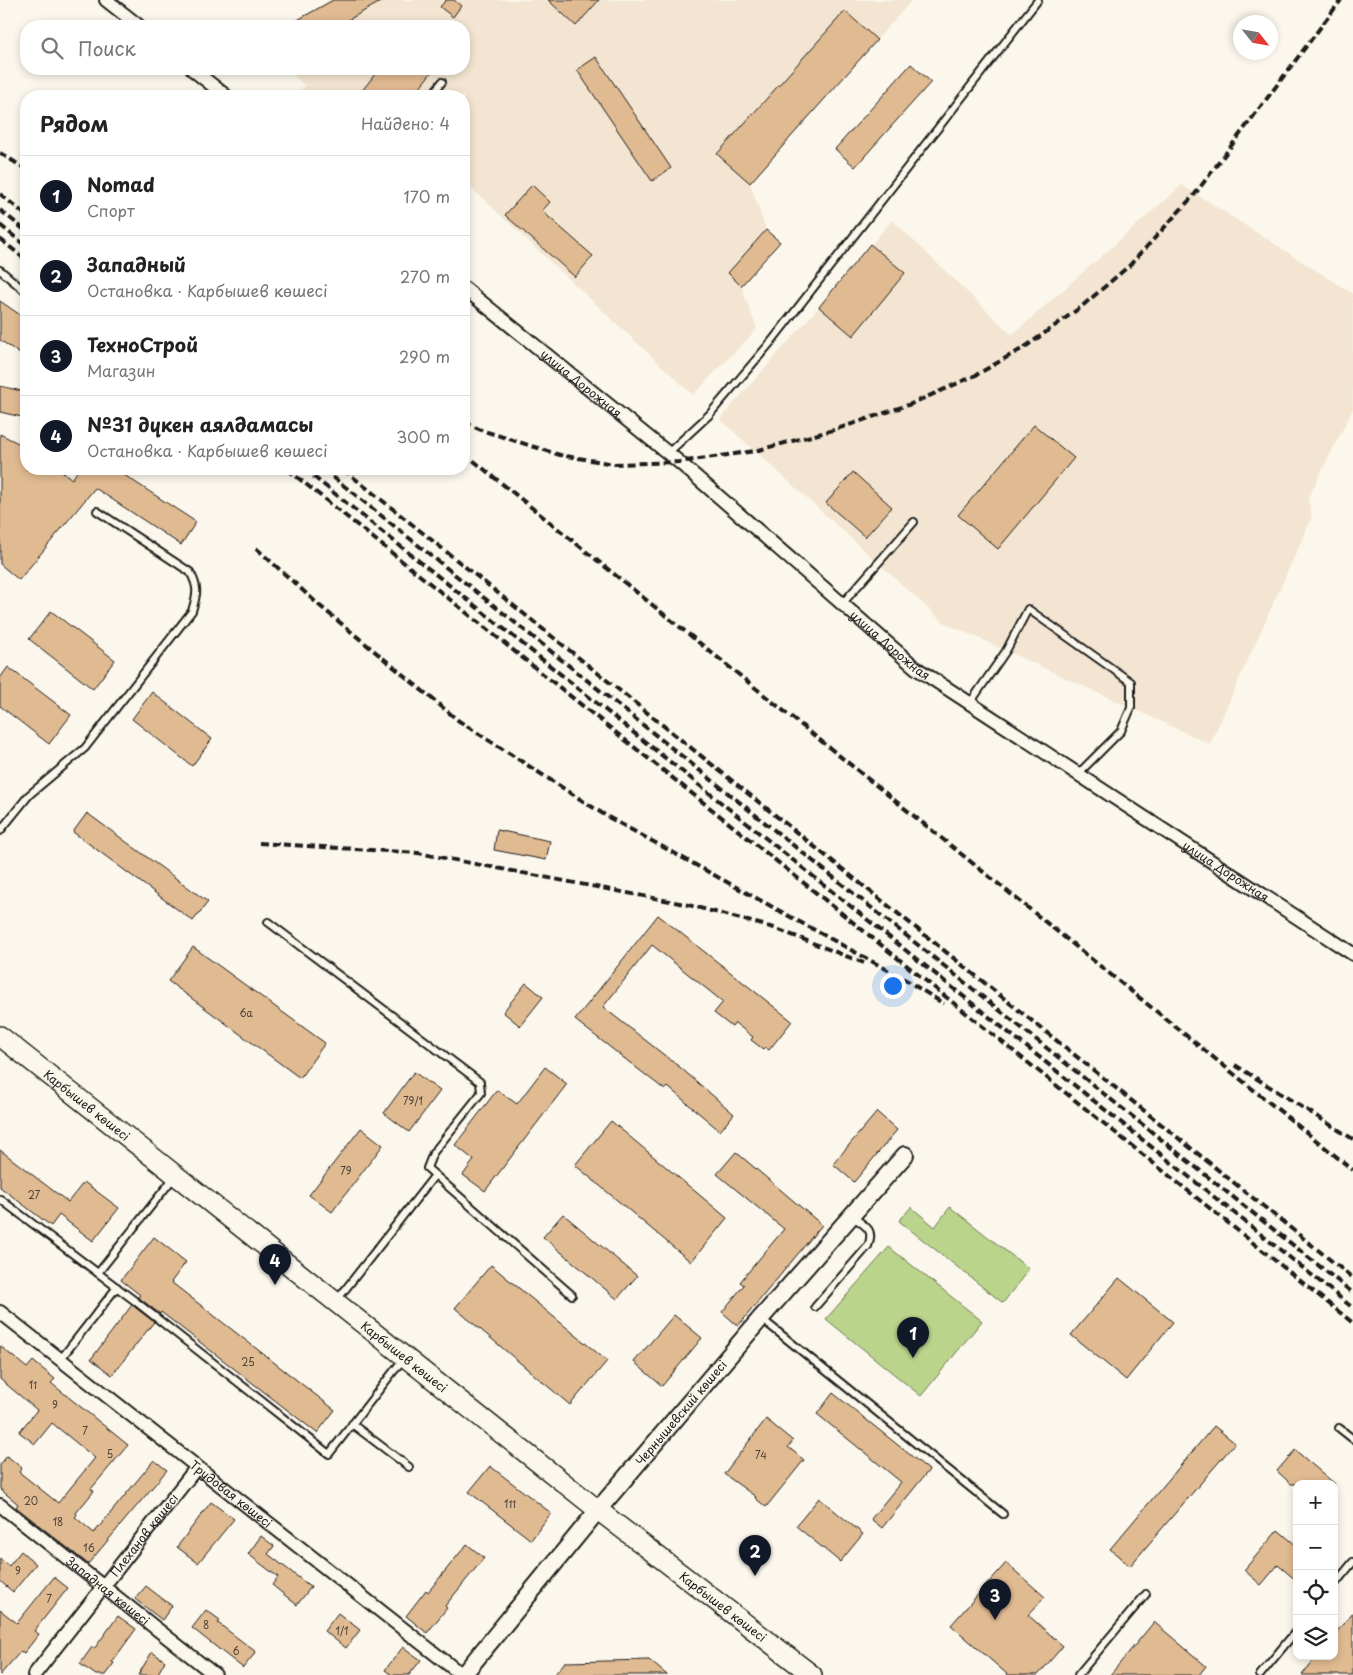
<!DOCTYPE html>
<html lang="ru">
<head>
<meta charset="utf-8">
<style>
  body { margin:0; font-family:"Playpen Sans",sans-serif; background:#f6f6f6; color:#222 }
  .controls { position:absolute; right:15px; bottom:15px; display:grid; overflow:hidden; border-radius:10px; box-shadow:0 2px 8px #0003 }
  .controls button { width:45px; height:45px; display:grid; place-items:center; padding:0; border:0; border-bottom:1px solid #e0e0e0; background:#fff; color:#222; font:25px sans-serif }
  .compass { position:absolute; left:1233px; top:15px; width:45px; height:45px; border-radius:50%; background:#fff; box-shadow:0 2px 8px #0003; rotate:121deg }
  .you { position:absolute; left:892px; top:985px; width:18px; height:18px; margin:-12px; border:4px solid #fff; border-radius:50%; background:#1a73e8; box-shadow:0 0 0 8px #1a73e833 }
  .badge { display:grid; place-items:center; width:32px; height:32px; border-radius:50%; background:#111827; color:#fff; font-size:16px; font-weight:700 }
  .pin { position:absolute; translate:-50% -41px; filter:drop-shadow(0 1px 2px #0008) }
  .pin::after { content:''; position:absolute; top:26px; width:18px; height:15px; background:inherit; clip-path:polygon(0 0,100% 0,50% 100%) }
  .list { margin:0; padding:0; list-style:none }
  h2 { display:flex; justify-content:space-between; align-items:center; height:65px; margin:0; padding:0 20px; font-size:21px }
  h2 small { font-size:16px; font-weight:400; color:#767676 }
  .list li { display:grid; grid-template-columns:32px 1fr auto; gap:15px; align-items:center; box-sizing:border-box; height:80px; padding:0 20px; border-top:1px solid #e0e0e0 }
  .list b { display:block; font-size:19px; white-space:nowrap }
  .list p { margin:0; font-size:16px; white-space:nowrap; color:#767676 }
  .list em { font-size:16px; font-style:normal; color:#767676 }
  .icon { flex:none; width:28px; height:28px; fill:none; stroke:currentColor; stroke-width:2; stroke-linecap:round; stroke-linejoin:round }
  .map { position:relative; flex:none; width:1353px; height:1675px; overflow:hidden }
  .search { position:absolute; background:#fff; box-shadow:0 2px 8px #0003; left:20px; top:20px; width:450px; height:55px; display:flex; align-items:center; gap:12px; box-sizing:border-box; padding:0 18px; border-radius:20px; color:#767676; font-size:19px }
  .panel { position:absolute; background:#fff; box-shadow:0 2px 8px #0003; left:20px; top:90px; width:450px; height:385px; border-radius:20px }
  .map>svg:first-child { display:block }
  .built { fill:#f3e5d1 }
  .green { fill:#bbd48b; stroke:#6c7854 }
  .building { fill:#e0ba91; stroke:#1c1c1c }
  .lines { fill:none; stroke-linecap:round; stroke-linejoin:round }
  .service-casing { stroke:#1c1c1c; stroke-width:10 }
  .minor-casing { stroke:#1c1c1c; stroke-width:16 }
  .tertiary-casing { stroke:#1c1c1c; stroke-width:20 }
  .secondary-casing { stroke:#1c1c1c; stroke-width:22 }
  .service { stroke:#fbf7ec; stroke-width:6 }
  .minor { stroke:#fbf7ec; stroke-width:12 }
  .tertiary { stroke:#fbf7ec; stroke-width:16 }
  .secondary { stroke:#fbf7ec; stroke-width:19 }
  .rail { stroke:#1c1c1c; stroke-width:4; stroke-dasharray:8 4; stroke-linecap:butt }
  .labels { text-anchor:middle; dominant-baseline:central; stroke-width:4.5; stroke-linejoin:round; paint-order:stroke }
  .number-label { font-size:10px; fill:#4d4439 }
  .street-label { font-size:12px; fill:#1c1c1c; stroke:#fbf7ec }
</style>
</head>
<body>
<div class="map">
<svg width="1353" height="1675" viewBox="0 0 1353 1675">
  <rect width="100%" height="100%" fill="#fbf7ec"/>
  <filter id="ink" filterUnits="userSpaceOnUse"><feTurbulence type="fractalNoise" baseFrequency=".02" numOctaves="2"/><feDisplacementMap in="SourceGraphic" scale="10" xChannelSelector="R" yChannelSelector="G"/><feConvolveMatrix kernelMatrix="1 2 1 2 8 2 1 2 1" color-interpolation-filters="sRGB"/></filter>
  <g filter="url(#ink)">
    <g class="built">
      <polygon points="331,0 912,0 750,183 766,230 728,273 741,286 757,329 693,395 464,181 464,96 296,96 305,86 287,69 464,69 464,26 285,26"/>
      <polygon points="1182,185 1353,294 1353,409 1308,498 1312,517 1210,744 943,622 720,419 819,307 892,220 1012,335"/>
    </g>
    <g class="green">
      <polygon points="911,1207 935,1227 950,1207 1029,1269 1003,1303 899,1221"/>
      <polygon points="889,1247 982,1321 921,1396 826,1319"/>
    </g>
    <g class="building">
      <polygon points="333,0 384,0 337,26 287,26"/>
      <polygon points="446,0 454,0 461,6 453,17 440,7"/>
      <polygon points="548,0 599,0 576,26"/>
      <polygon points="845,11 877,40 750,183 717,154"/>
      <polygon points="596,57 671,168 652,181 577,70"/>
      <polygon points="911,64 931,82 855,167 835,149"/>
      <polygon points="379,69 434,69 413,96 358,96"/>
      <polygon points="532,185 550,202 542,211 593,256 575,277 505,215"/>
      <polygon points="766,230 780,242 741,286 728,273"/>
      <polygon points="870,244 905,273 853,336 819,307"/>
      <polygon points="0,301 26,319 26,358 0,340"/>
      <polygon points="0,386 26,392 26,418 0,412"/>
      <polygon points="1034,425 1074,458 998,549 958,515"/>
      <polygon points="0,434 26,447 26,469 59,469 72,479 79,469 115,469 196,522 181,545 95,488 19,580 0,564"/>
      <polygon points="853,472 892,507 865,537 826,503"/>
      <polygon points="51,611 115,660 93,689 29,639"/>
      <polygon points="8,667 71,715 49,744 0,706 0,678"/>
      <polygon points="152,692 212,739 192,766 132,719"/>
      <polygon points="87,813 208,902 193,921 73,832"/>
      <polygon points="497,830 550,841 546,860 494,850"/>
      <polygon points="658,915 792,1021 769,1050 765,1047 763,1049 751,1040 753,1037 735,1023 732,1027 714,1013 723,1002 652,945 603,1007 682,1069 734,1114 720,1131 668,1087 665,1090 575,1020"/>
      <polygon points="193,947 325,1043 300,1078 168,981"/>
      <polygon points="526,983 543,997 520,1026 503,1012"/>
      <polygon points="545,1067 567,1084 485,1191 463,1175 474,1160 455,1145 497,1090 517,1104"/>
      <polygon points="414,1072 440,1091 409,1132 384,1113"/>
      <polygon points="877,1112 897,1130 854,1182 833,1164"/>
      <polygon points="611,1121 727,1218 691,1262 575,1165"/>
      <polygon points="361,1128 383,1145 332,1212 309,1195"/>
      <polygon points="0,1150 68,1202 84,1182 119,1208 93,1241 59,1215 51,1226 0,1187"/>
      <polygon points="736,1152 822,1225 738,1326 722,1312 744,1285 740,1282 784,1229 717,1174"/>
      <polygon points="563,1214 637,1276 617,1299 543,1237"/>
      <polygon points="154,1237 186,1262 171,1282 335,1410 317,1433 161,1312 160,1314 138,1297 140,1295 121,1280"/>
      <polygon points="491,1265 607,1361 570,1405 455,1308"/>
      <polygon points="1119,1278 1173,1322 1126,1380 1071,1335"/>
      <polygon points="132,1305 154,1322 112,1375 91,1359"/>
      <polygon points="674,1315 702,1338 662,1386 634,1362"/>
      <polygon points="0,1346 27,1368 33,1361 55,1379 51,1383 128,1445 91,1489 94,1491 76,1513 77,1515 75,1517 94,1533 154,1460 167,1470 88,1564 16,1507 18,1504 0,1489 0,1465 7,1456 22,1468 19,1472 58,1503 95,1458 52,1423 35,1444 19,1432 37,1410 0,1379"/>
      <polygon points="833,1393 929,1470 882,1528 871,1519 901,1482 817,1414"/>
      <polygon points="766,1419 793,1441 788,1447 804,1460 766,1507 755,1498 756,1497 724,1474"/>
      <polygon points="1214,1426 1235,1443 1130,1566 1110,1549"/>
      <polygon points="1295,1450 1335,1484 1291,1484 1277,1471"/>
      <polygon points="490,1466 551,1513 531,1540 469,1492"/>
      <polygon points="819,1498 863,1534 840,1562 796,1526"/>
      <polygon points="211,1502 234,1519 198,1563 177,1547"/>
      <polygon points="1278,1530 1297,1546 1297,1581 1278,1565 1261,1585 1244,1570"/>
      <polygon points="261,1536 274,1546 268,1554 311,1587 297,1605 272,1585 278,1577 248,1554"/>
      <polygon points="467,1544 484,1558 445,1606 447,1608 427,1633 406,1616 426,1590 428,1592"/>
      <polygon points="21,1551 36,1564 13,1592 0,1581 0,1559 9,1566"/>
      <polygon points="1006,1563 1045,1597 1028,1615 1063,1646 1038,1675 1008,1675 951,1625"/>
      <polygon points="54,1577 68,1588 34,1631 39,1634 24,1653 21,1651 0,1675 0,1610 17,1623"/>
      <polygon points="146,1586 172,1606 162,1620 135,1599"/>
      <polygon points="206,1610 220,1620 218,1623 256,1652 243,1668 192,1628"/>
      <polygon points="1353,1612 1353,1675 1302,1675 1317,1656 1334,1656 1334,1635"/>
      <polygon points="338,1613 360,1630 346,1648 324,1631"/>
      <polygon points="118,1616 136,1629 112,1662 114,1663 105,1675 96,1675 80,1664 92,1647 94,1649"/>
      <polygon points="1154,1622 1206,1666 1199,1675 1110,1675"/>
      <polygon points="403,1647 421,1660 409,1675 392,1675 385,1670"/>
      <polygon points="152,1652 165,1661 157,1675 138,1675"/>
      <polygon points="649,1660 667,1675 554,1675 565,1662"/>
    </g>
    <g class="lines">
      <defs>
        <g id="service">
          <polyline points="431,96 442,82"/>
          <polyline points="0,270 26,292"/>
          <polyline points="668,453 709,415 771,342 1038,0"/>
          <polyline points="842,604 914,522"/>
          <polyline points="970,703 1006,651 1028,609 1131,682 1131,708 1121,731 1078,774"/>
          <path d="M0 831 29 795 85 748 192 611C197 594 199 588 190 572L97 511"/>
          <polyline points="268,922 480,1082 481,1093 433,1153 427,1168 572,1295"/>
          <polyline points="0,1199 135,1301 329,1454 404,1358"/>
          <polyline points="98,1273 175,1176"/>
          <polyline points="337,1300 435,1175"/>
          <path d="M815 1307 868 1246C875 1229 865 1226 853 1217"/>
          <polyline points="762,1319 1003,1514"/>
          <polyline points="60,1360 117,1287"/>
          <polyline points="352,1424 409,1467"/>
          <polyline points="1339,1428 1353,1439"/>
          <polyline points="1334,1585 1353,1562"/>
          <polyline points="1078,1675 1146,1594"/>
          <polyline points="1260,1675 1297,1630"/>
        </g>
        <g id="minor">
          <polyline points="106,0 139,26"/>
          <polyline points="192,69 226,96"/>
          <path id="s1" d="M464 288 679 462 916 668 1353 954"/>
          <path id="s2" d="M0 1312 462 1675"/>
          <path id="s3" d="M0 1505 215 1675"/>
          <path id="s4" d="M34 1675 197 1467"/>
        </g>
        <g id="tertiary">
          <path id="s5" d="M463 1675 598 1510 761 1318 905 1155"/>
        </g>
        <g id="secondary">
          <path id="s6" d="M0 1036 598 1510 812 1675"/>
        </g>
      </defs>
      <use href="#service" class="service-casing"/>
      <use href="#minor" class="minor-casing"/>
      <use href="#tertiary" class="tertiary-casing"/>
      <use href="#secondary" class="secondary-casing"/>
      <use href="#service" class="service"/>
      <use href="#minor" class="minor"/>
      <use href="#tertiary" class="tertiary"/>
      <use href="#secondary" class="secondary"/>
      <g class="rail">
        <polyline points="0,153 26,169"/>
        <polyline points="0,194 26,215"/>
        <polyline points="0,210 26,231"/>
        <polyline points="0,225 26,246"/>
        <polyline points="0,239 26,260"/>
        <polyline points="464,422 481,430 560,455 614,464 679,462 755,451 837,429 911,404 976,375 1025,347 1081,307 1130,265 1195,194 1341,0"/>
        <polyline points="464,453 1353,1170"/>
        <polyline points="287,469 1353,1323"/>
        <polyline points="304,469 1353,1308"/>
        <polyline points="323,469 1353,1293"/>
        <polyline points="343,469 1353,1278"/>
        <polyline points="256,548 320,606 459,721 608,817 906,980 944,1004"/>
        <polyline points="259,843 418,853 685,904 774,928 864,963"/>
        <polyline points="1235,1065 1353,1139"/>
      </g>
    </g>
  </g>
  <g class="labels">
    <g class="number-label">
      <text x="246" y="1012">6а</text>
      <text x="413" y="1100">79/1</text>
      <text x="346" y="1170">79</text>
      <text x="34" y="1194">27</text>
      <text x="248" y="1361">25</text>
      <text x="33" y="1384">11</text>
      <text x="55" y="1404">9</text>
      <text x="85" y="1430">7</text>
      <text x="110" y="1453">5</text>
      <text x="761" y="1454">74</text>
      <text x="31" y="1500">20</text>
      <text x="510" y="1503">111</text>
      <text x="58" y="1521">18</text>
      <text x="89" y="1547">16</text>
      <text x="18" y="1570">9</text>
      <text x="49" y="1598">7</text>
      <text x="206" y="1624">8</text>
      <text x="342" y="1630">1/1</text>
      <text x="236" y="1650">6</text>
    </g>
    <g class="street-label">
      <text stroke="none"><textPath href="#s1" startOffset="151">улица Дорожная</textPath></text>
      <text stroke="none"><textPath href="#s1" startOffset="556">улица Дорожная</textPath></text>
      <text stroke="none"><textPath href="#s1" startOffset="961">улица Дорожная</textPath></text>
      <text stroke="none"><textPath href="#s6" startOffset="111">Карбышев көшесі</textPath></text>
      <text stroke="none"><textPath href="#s6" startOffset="516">Карбышев көшесі</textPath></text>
      <text stroke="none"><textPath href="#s5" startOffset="341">Чернышевский көшесі</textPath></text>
      <text stroke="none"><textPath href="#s2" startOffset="294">Трудовая көшесі</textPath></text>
      <text stroke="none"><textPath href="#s4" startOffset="178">Плеханов көшесі</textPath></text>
      <text stroke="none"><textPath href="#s3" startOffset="138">Западная көшесі</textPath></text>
      <text stroke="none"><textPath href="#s6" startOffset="921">Карбышев көшесі</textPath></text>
    </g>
  </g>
</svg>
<div class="controls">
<button>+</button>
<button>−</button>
<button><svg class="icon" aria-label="locate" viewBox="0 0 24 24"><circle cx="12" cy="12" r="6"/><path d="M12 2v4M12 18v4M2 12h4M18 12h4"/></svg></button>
<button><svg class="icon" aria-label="layers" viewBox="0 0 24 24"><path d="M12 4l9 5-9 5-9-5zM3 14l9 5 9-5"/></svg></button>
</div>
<svg class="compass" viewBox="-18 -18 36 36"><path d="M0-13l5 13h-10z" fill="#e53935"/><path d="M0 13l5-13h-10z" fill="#767676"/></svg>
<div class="you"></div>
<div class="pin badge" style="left:913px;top:1358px">1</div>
<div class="pin badge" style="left:755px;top:1576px">2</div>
<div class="pin badge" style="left:995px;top:1620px">3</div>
<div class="pin badge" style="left:275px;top:1285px">4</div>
<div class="search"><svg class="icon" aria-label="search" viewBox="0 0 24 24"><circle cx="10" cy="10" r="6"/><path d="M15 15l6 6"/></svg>Поиск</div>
<section class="panel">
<h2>Рядом<small>Найдено: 4</small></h2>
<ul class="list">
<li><span class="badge">1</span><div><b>Nomad</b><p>Спорт</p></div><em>170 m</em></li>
<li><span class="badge">2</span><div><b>Западный</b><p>Остановка · Карбышев көшесі</p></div><em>270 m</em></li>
<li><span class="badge">3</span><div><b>ТехноСтрой</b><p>Магазин</p></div><em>290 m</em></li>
<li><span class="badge">4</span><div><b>№31 дүкен аялдамасы</b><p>Остановка · Карбышев көшесі</p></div><em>300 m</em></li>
</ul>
</section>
</div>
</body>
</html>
